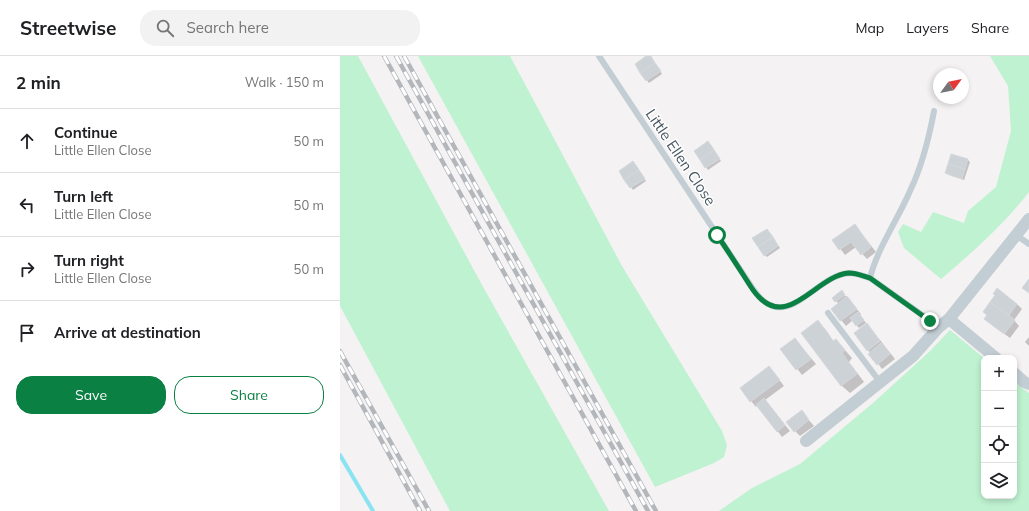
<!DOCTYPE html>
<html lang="en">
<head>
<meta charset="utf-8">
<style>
  body { margin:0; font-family:Mulish,sans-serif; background:#f2f2f2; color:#202124 }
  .controls { position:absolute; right:12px; bottom:12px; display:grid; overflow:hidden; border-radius:8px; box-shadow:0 2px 6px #0003 }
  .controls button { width:36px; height:36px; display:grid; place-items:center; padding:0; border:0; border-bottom:1px solid #e0e0e0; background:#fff; color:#202124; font:20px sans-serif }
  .compass { position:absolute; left:593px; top:12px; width:36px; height:36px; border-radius:50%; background:#fff; box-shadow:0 2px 6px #0003; rotate:57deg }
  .stop { position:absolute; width:12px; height:12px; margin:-9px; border:3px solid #0b8043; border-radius:50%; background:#fff }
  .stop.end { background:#0b8043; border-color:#fff; box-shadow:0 1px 4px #0008 }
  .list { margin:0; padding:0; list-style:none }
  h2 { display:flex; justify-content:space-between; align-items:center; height:52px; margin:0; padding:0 16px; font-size:17px }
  h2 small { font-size:13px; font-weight:400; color:#757577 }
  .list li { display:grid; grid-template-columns:26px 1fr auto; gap:12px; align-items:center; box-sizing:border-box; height:64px; padding:0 16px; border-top:1px solid #e0e0e0 }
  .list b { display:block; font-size:15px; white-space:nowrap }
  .list p { margin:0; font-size:13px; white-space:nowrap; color:#757577 }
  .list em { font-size:13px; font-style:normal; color:#757577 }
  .actions { display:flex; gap:8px; padding:12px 16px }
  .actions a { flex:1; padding:9px 0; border:1px solid #0b8043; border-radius:16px; text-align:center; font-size:14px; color:#0b8043 }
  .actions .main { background:#0b8043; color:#fff }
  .icon { flex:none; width:22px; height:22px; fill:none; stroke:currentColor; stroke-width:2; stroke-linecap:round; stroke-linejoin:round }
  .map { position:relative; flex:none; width:689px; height:455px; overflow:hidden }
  header { display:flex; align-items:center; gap:24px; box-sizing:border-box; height:56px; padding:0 20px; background:#fff; border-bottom:1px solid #e0e0e0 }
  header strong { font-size:19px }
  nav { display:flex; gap:22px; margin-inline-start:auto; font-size:14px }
  .search { width:280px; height:36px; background:#f2f2f2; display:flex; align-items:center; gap:10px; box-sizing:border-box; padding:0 14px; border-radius:16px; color:#757577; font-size:15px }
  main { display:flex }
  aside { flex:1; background:#fff }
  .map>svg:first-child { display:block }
  .green { fill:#bff2d0 }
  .shadow { fill:#0003 }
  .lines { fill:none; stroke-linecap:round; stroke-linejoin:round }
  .stream { stroke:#8ae3f1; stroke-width:4 }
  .building { fill:#cdd2d6; stroke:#d5d8dd }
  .service { stroke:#c2cdd4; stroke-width:6 }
  .minor { stroke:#c2cdd4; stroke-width:12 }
  .rail-casing { stroke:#b3b7bc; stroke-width:4.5 }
  .rail { stroke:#fff; stroke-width:3; stroke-dasharray:9; stroke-linecap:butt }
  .route { stroke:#0b8043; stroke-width:5 }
  .labels { text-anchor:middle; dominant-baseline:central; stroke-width:3; stroke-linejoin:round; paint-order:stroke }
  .street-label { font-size:15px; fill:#485761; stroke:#fff }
</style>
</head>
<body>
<header>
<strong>Streetwise</strong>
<div class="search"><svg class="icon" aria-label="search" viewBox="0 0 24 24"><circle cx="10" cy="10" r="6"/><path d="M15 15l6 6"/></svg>Search here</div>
<nav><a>Map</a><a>Layers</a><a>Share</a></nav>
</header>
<main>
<aside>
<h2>2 min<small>Walk · 150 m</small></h2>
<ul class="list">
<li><svg class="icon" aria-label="ahead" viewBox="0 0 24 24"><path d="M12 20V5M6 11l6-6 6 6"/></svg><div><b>Continue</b><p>Little Ellen Close</p></div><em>50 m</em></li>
<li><svg class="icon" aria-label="left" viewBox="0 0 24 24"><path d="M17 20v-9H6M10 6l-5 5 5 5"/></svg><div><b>Turn left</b><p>Little Ellen Close</p></div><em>50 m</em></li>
<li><svg class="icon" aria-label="right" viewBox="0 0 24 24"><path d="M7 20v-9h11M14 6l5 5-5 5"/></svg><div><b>Turn right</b><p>Little Ellen Close</p></div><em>50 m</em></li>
<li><svg class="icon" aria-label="arrive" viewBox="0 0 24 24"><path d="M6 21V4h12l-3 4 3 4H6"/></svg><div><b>Arrive at destination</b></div></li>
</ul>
<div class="actions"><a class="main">Save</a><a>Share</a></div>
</aside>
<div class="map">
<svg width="689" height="455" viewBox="0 0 689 455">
  <rect width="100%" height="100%" fill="#f4f2f2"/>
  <g class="green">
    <polygon points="0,0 18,0 142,229 269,455 110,455 0,250"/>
    <polygon points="78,0 170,0 282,210 382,375 387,389 384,401 374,407 315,431"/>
    <path d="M650 0H689V136C664 168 632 197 601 223L564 192 558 176 563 168 581 176 593 156 624 167 628 155 656 131 671 75 668 30Z"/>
    <polygon points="610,274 644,302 644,440 674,440 674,326 689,337 689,455 379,455 412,432 460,408 533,347 589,296"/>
  </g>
  <g class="shadow">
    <polygon points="308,0 312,2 322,18 309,27 296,8"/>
    <polygon points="371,89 381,105 368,114 355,95"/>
    <polygon points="612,99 628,104 630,106 624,124 609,119 606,117"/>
    <polygon points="296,109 306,125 293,134 280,115"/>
    <polygon points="515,169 536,196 527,203 516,191 505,199 494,184"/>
    <polygon points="429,176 440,192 427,201 425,199"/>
    <polygon points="502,236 521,258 520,259 526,267 519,272 513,264 506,270 492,253 499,248 493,242"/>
    <polygon points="656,240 677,248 682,253 674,264 679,270 670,282 651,268 648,260 645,256"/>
    <polygon points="478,266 486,274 494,286 496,284 512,302 509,306 524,326 510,337 502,330 462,277"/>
    <polygon points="532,274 555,303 542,313 528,294"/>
    <polygon points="689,281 689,290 685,286"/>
    <polygon points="455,283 476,308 462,319 442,293"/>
    <polygon points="434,317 444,330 425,344 450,375 442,381 418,349 416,351 411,345 401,332"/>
    <polygon points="462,356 474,370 460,380 455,375"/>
  </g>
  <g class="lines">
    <polyline class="stream" points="0,399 33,455"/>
  </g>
  <g class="building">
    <polygon points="306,0 311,0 315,7 300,17 295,8"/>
    <polygon points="315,7 321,15 306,25 300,17"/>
    <polygon points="368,85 374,94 360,104 354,95"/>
    <polygon points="374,94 380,103 365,112 360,104"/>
    <polygon points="611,98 628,103 625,113 608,108"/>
    <polygon points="293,105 299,114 284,124 279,115"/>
    <polygon points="608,108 625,113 622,123 605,117"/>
    <polygon points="299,114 305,123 290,132 284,124"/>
    <polygon points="515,168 531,191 521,199 511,186 499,194 492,184"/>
    <polygon points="427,173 433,181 418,191 412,182"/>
    <polygon points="433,181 438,190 424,200 418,191"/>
    <polygon points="689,223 689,237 682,232"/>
    <polygon points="657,232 677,248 669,259 650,246 655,239 653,238"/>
    <polygon points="502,234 505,239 495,246 492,242"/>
    <polygon points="507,240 517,253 500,265 491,253"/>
    <polygon points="650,246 675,264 664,278 644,263 647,259 643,256"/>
    <polygon points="518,256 524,264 516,270 510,262"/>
    <polygon points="478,264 493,285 496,283 505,294 502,297 517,318 501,330 461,277"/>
    <polygon points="527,267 540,285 527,295 514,277"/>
    <polygon points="455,282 471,303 456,314 440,293"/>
    <polygon points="541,287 550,298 537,309 528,298"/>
    <polygon points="429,310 440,324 410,346 400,332"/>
    <polygon points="424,342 445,369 437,376 416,349"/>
    <polygon points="462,354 469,364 454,376 446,366"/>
  </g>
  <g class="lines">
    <g class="service">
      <path d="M259 0 413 233C446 281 473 220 509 217 516 217 523 220 530 222L599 271"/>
      <polyline points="676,179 689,188"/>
      <path d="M530 222C537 193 558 163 570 135 582 110 589 82 594 55"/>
      <polyline points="488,257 540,326"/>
    </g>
    <g class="minor">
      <polyline points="609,263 656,302"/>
      <polyline points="674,317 684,326 689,328"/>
      <polyline points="466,385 573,300 599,271 609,263 689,163"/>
    </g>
    <defs>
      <g id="rail">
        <polyline points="44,0 296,455"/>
        <polyline points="56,0 308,455"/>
        <polyline points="64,0 316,455"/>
        <polyline points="0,295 89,455"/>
        <polyline points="0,309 80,455"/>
      </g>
    </defs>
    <use href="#rail" class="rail-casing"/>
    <use href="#rail" class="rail"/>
  </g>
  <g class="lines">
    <path class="route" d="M377 179C386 192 395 206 404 220 408 226 412 234 418 240 449 274 477 219 509 217 516 217 523 220 530 222L590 265"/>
  </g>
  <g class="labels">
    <g class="street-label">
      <text transform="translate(341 101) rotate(56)">Little Ellen Close</text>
    </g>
  </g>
</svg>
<div class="controls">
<button>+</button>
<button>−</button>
<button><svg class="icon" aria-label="locate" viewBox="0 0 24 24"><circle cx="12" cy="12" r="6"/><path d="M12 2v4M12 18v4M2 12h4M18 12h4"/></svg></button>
<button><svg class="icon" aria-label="layers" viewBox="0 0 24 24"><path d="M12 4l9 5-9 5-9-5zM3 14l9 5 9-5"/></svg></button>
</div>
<svg class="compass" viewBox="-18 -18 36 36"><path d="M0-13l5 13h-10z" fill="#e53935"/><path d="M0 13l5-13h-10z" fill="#757577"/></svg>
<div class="stop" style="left:377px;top:179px"></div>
<div class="stop end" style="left:590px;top:265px"></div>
</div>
</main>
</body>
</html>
